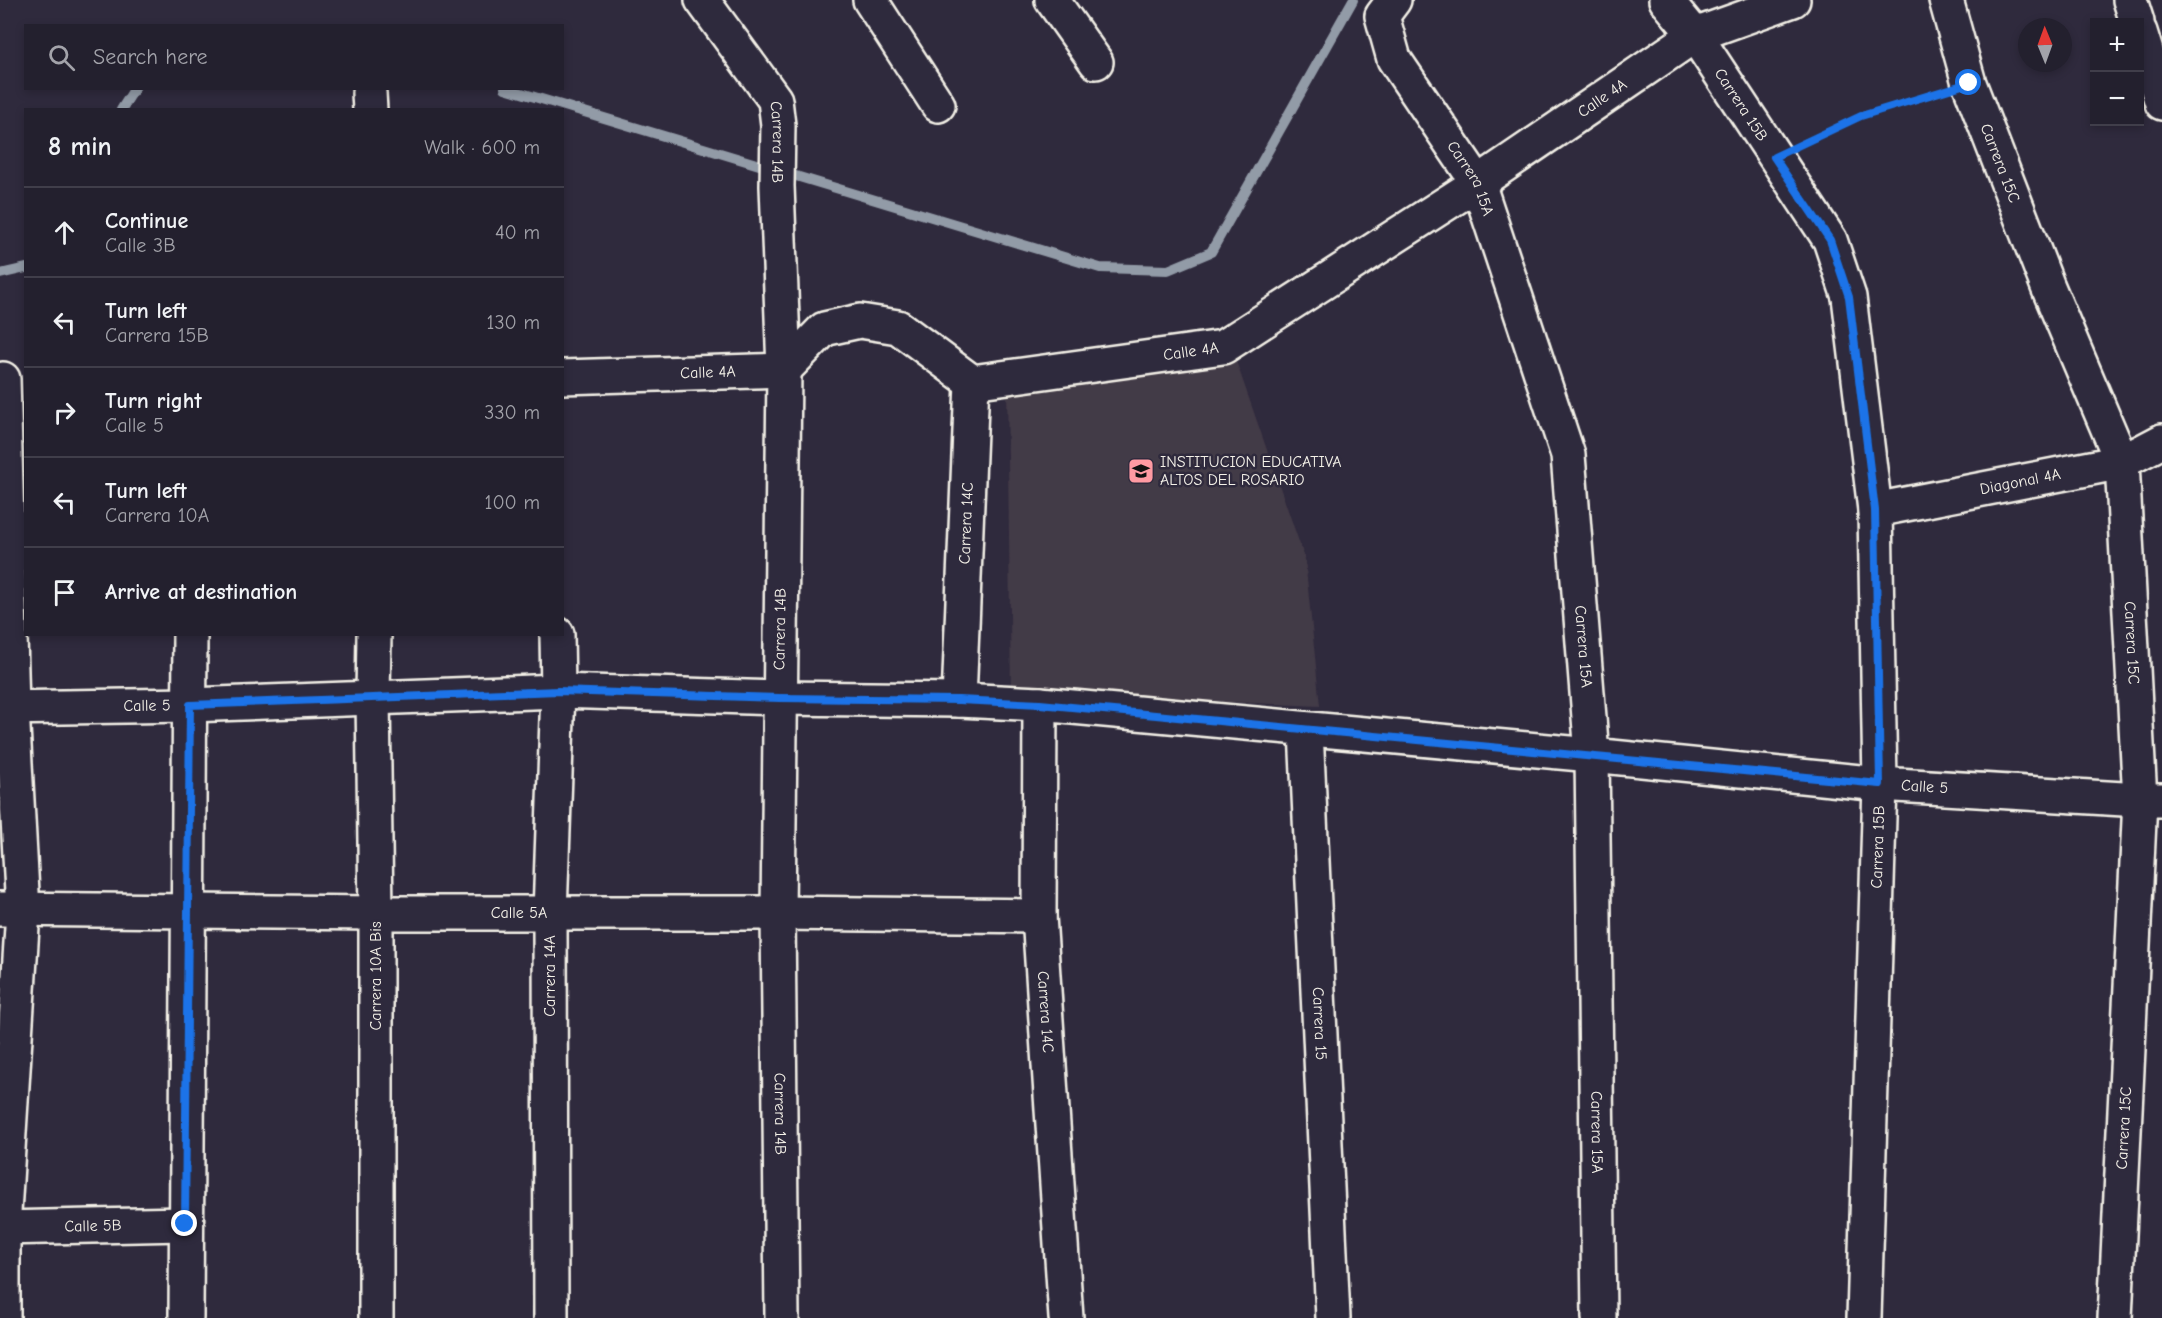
<!DOCTYPE html>
<html lang="en">
<head>
<meta charset="utf-8">
<style>
  body { margin:0; font-family:"Comic Neue",sans-serif; background:#2f2d3a; color:#f1f3f6 }
  .controls { position:absolute; right:18px; top:18px; display:grid; overflow:hidden; border-radius:0px; box-shadow:0 3px 9px #0003 }
  .controls button { width:54px; height:54px; display:grid; place-items:center; padding:0; border:0; border-bottom:2px solid #403e4a; background:#23202e; color:#f1f3f6; font:30px sans-serif }
  .compass { position:absolute; left:2018px; top:18px; width:54px; height:54px; border-radius:50%; background:#23202e; box-shadow:0 3px 9px #0003; rotate:359deg }
  .stop { position:absolute; width:18px; height:18px; margin:-14px; border:4px solid #1a73e8; border-radius:50%; background:#fff }
  .stop.end { background:#1a73e8; border-color:#fff; box-shadow:0 2px 6px #0008 }
  .list { margin:0; padding:0; list-style:none }
  h2 { display:flex; justify-content:space-between; align-items:center; height:78px; margin:0; padding:0 24px; font-size:26px }
  h2 small { font-size:20px; font-weight:400; color:#a3a3aa }
  .list li { display:grid; grid-template-columns:39px 1fr auto; gap:18px; align-items:center; box-sizing:border-box; height:90px; padding:0 24px; border-top:2px solid #403e4a }
  .list b { display:block; font-size:22px; white-space:nowrap }
  .list p { margin:0; font-size:20px; white-space:nowrap; color:#a3a3aa }
  .list em { font-size:20px; font-style:normal; color:#a3a3aa }
  .icon { flex:none; width:33px; height:33px; fill:none; stroke:currentColor; stroke-width:2; stroke-linecap:round; stroke-linejoin:round }
  .map { position:relative; flex:none; width:2162px; height:1318px; overflow:hidden }
  .search { position:absolute; background:#23202e; box-shadow:0 3px 9px #0003; left:24px; top:24px; width:540px; height:66px; display:flex; align-items:center; gap:15px; box-sizing:border-box; padding:0 21px; border-radius:0px; color:#a3a3aa; font-size:22px }
  .panel { position:absolute; background:#23202e; box-shadow:0 3px 9px #0003; left:24px; top:108px; width:540px; height:528px; border-radius:0px }
  .map>svg:first-child { display:block }
  .built { fill:#433a47 }
  .lines { fill:none; stroke-linecap:round; stroke-linejoin:round }
  .stream { stroke:#929ba7; stroke-width:10 }
  .minor-casing { stroke:#f4f1e8; stroke-width:38 }
  .path { stroke:#f4f1e8; stroke-width:4; stroke-dasharray:1.5 4.5; stroke-linecap:butt }
  .minor { stroke:#2f2a3d; stroke-width:33 }
  .route { stroke:#1a73e8; stroke-width:8 }
  .labels { text-anchor:middle; dominant-baseline:central; stroke-width:5; stroke-linejoin:round; paint-order:stroke }
  .street-label { font-size:16px; fill:#f4f1e8; stroke:#2f2a3d }
  .poi-label { font-size:16px; fill:#f4f1e8; stroke:#2f2a3d; text-anchor:start }
</style>
</head>
<body>
<div class="map">
<svg width="2162" height="1318" viewBox="0 0 2162 1318">
  <rect width="100%" height="100%" fill="#2f2a3d"/>
  <filter id="ink" filterUnits="userSpaceOnUse"><feTurbulence type="fractalNoise" baseFrequency=".0167" numOctaves="2"/><feDisplacementMap in="SourceGraphic" scale="12" xChannelSelector="R" yChannelSelector="G"/><feConvolveMatrix kernelMatrix="1 2 1 2 8 2 1 2 1" color-interpolation-filters="sRGB"/></filter>
  <g filter="url(#ink)">
    <polygon class="built" points="1236,361 1305,559 1320,706 1011,692 1007,383"/>
    <g class="lines">
      <g class="stream">
        <polyline points="505,88 1100,268 1168,270 1211,252 1353,0"/>
        <polyline points="121,110 135,88"/>
        <polyline points="0,274 26,268"/>
      </g>
      <defs>
        <g id="minor">
          <path id="s1" d="M702 0 775 100 778 125 777 186 784 370 778 913 782 1318"/>
          <polyline points="870,0 938,105"/>
          <polyline points="1052,0 1096,62"/>
          <path id="s2" d="M1394 0 1382 16 1394 59 1478 183 1568 455 1592 755 1599 1318"/>
          <path id="s3" d="M1666 0 1695 35 1830 240 1849 297 1875 510 1880 784 1864 1318"/>
          <path id="s4" d="M1946 0 1969 83 2048 287 2122 462 2140 800 2115 1318"/>
          <polyline points="2130,0 2137,22"/>
          <polyline points="2140,32 2162,103"/>
          <polyline points="369,93 370,110"/>
          <path id="s5" d="M562 377 784 370 824 329 860 321 898 327 972 382 1223 347 1478 183 1695 35 1793 0"/>
          <polyline points="3,379 12,708 23,911 3,1228 3,1318"/>
          <path id="s6" d="M1875 510 2122 462 2162 441"/>
          <polyline points="374,634 373,697 376,913 376,1318"/>
          <path id="s7" d="M959 700 972 382"/>
          <path id="s8" d="M1040 704 1039 916 1066 1318"/>
          <path id="s9" d="M0 708 190 705 558 691 779 698 959 700 1040 704 1592 755 1880 784 2140 800H2162"/>
          <path id="s10" d="M1306 730 1333 1318"/>
          <path id="s11" d="M0 909 376 913H778L1039 916"/>
          <path id="s12" d="M0 1228 185 1224"/>
          <polyline points="186,1318 190,634"/>
          <polyline points="551,1318 550,913 558,691 557,634"/>
        </g>
      </defs>
      <use href="#minor" class="minor-casing"/>
      <polyline class="path" points="1805,142 1861,116 1938,93"/>
      <use href="#minor" class="minor"/>
    </g>
  </g>
  <g class="lines" filter="url(#ink)">
    <polyline class="route" points="185,1224 190,705 558,691 779,698 959,700 1040,704 1880,784 1875,510 1849,297 1830,240 1774,157 1861,116 1969,83"/>
  </g>
  <defs>
    <symbol id="university-square" viewBox="-11 -11 22 22"><rect x="-9" y="-9" width="18" height="18" rx="4" fill="#ff9aa2" stroke="#2f2a3d"/><path d="M0-5L7-2L0 1L-7-2ZM-4 1L0 2.5L4 1V4Q0 6-4 4Z" fill="#111"/></symbol>
  </defs>
  <g fill-rule="evenodd">
    <use href="#university-square" x="1126" y="456" width="30" height="30"/>
  </g>
  <g class="labels">
    <g class="street-label">
      <text stroke="none"><textPath href="#s5" startOffset="1154">Calle 4A</textPath></text>
      <text stroke="none"><textPath href="#s3" startOffset="129">Carrera 15B</textPath></text>
      <text stroke="none"><textPath href="#s1" startOffset="166">Carrera 14B</textPath></text>
      <text stroke="none"><textPath href="#s4" startOffset="172">Carrera 15C</textPath></text>
      <text stroke="none"><textPath href="#s2" startOffset="207">Carrera 15A</textPath></text>
      <text stroke="none"><textPath href="#s5" startOffset="668">Calle 4A</textPath></text>
      <text stroke="none"><textPath href="#s5" startOffset="146">Calle 4A</textPath></text>
      <text stroke="none"><textPath href="#s6" startOffset="148">Diagonal 4A</textPath></text>
      <text stroke="none"><textPath href="#s7" startOffset="177">Carrera 14C</textPath></text>
      <text transform="translate(780 629) rotate(-89)">Carrera 14B</text>
      <text stroke="none"><textPath href="#s4" startOffset="676">Carrera 15C</textPath></text>
      <text stroke="none"><textPath href="#s2" startOffset="693">Carrera 15A</textPath></text>
      <text stroke="none"><textPath href="#s9" startOffset="147">Calle 5</textPath></text>
      <text stroke="none"><textPath href="#s9" startOffset="1929">Calle 5</textPath></text>
      <text transform="translate(1878 847) rotate(-88)">Carrera 15B</text>
      <text stroke="none"><textPath href="#s11" startOffset="519">Calle 5A</textPath></text>
      <text transform="translate(376 976) rotate(-90)">Carrera 10A Bis</text>
      <text transform="translate(550 976) rotate(-90)">Carrera 14A</text>
      <text stroke="none"><textPath href="#s8" startOffset="308">Carrera 14C</textPath></text>
      <text stroke="none"><textPath href="#s10" startOffset="294">Carrera 15</textPath></text>
      <text stroke="none"><textPath href="#s1" startOffset="1138">Carrera 14B</textPath></text>
      <text transform="translate(2124 1128) rotate(-87)">Carrera 15C</text>
      <text stroke="none"><textPath href="#s2" startOffset="1179">Carrera 15A</textPath></text>
      <text stroke="none"><textPath href="#s12" startOffset="93">Calle 5B</textPath></text>
    </g>
    <g class="poi-label">
      <text x="1160" y="462">INSTITUCION EDUCATIVA<tspan x="1160" dy="18">ALTOS DEL ROSARIO</tspan></text>
    </g>
  </g>
</svg>
<div class="controls">
<button>+</button>
<button>−</button>
</div>
<svg class="compass" viewBox="-18 -18 36 36"><path d="M0-13l5 13h-10z" fill="#e53935"/><path d="M0 13l5-13h-10z" fill="#a3a3aa"/></svg>
<div class="stop" style="left:1969px;top:83px"></div>
<div class="stop end" style="left:185px;top:1224px"></div>
<div class="search"><svg class="icon" aria-label="search" viewBox="0 0 24 24"><circle cx="10" cy="10" r="6"/><path d="M15 15l6 6"/></svg>Search here</div>
<section class="panel">
<h2>8 min<small>Walk · 600 m</small></h2>
<ul class="list">
<li><svg class="icon" aria-label="ahead" viewBox="0 0 24 24"><path d="M12 20V5M6 11l6-6 6 6"/></svg><div><b>Continue</b><p>Calle 3B</p></div><em>40 m</em></li>
<li><svg class="icon" aria-label="left" viewBox="0 0 24 24"><path d="M17 20v-9H6M10 6l-5 5 5 5"/></svg><div><b>Turn left</b><p>Carrera 15B</p></div><em>130 m</em></li>
<li><svg class="icon" aria-label="right" viewBox="0 0 24 24"><path d="M7 20v-9h11M14 6l5 5-5 5"/></svg><div><b>Turn right</b><p>Calle 5</p></div><em>330 m</em></li>
<li><svg class="icon" aria-label="left" viewBox="0 0 24 24"><path d="M17 20v-9H6M10 6l-5 5 5 5"/></svg><div><b>Turn left</b><p>Carrera 10A</p></div><em>100 m</em></li>
<li><svg class="icon" aria-label="arrive" viewBox="0 0 24 24"><path d="M6 21V4h12l-3 4 3 4H6"/></svg><div><b>Arrive at destination</b></div></li>
</ul>
</section>
</div>
</body>
</html>
